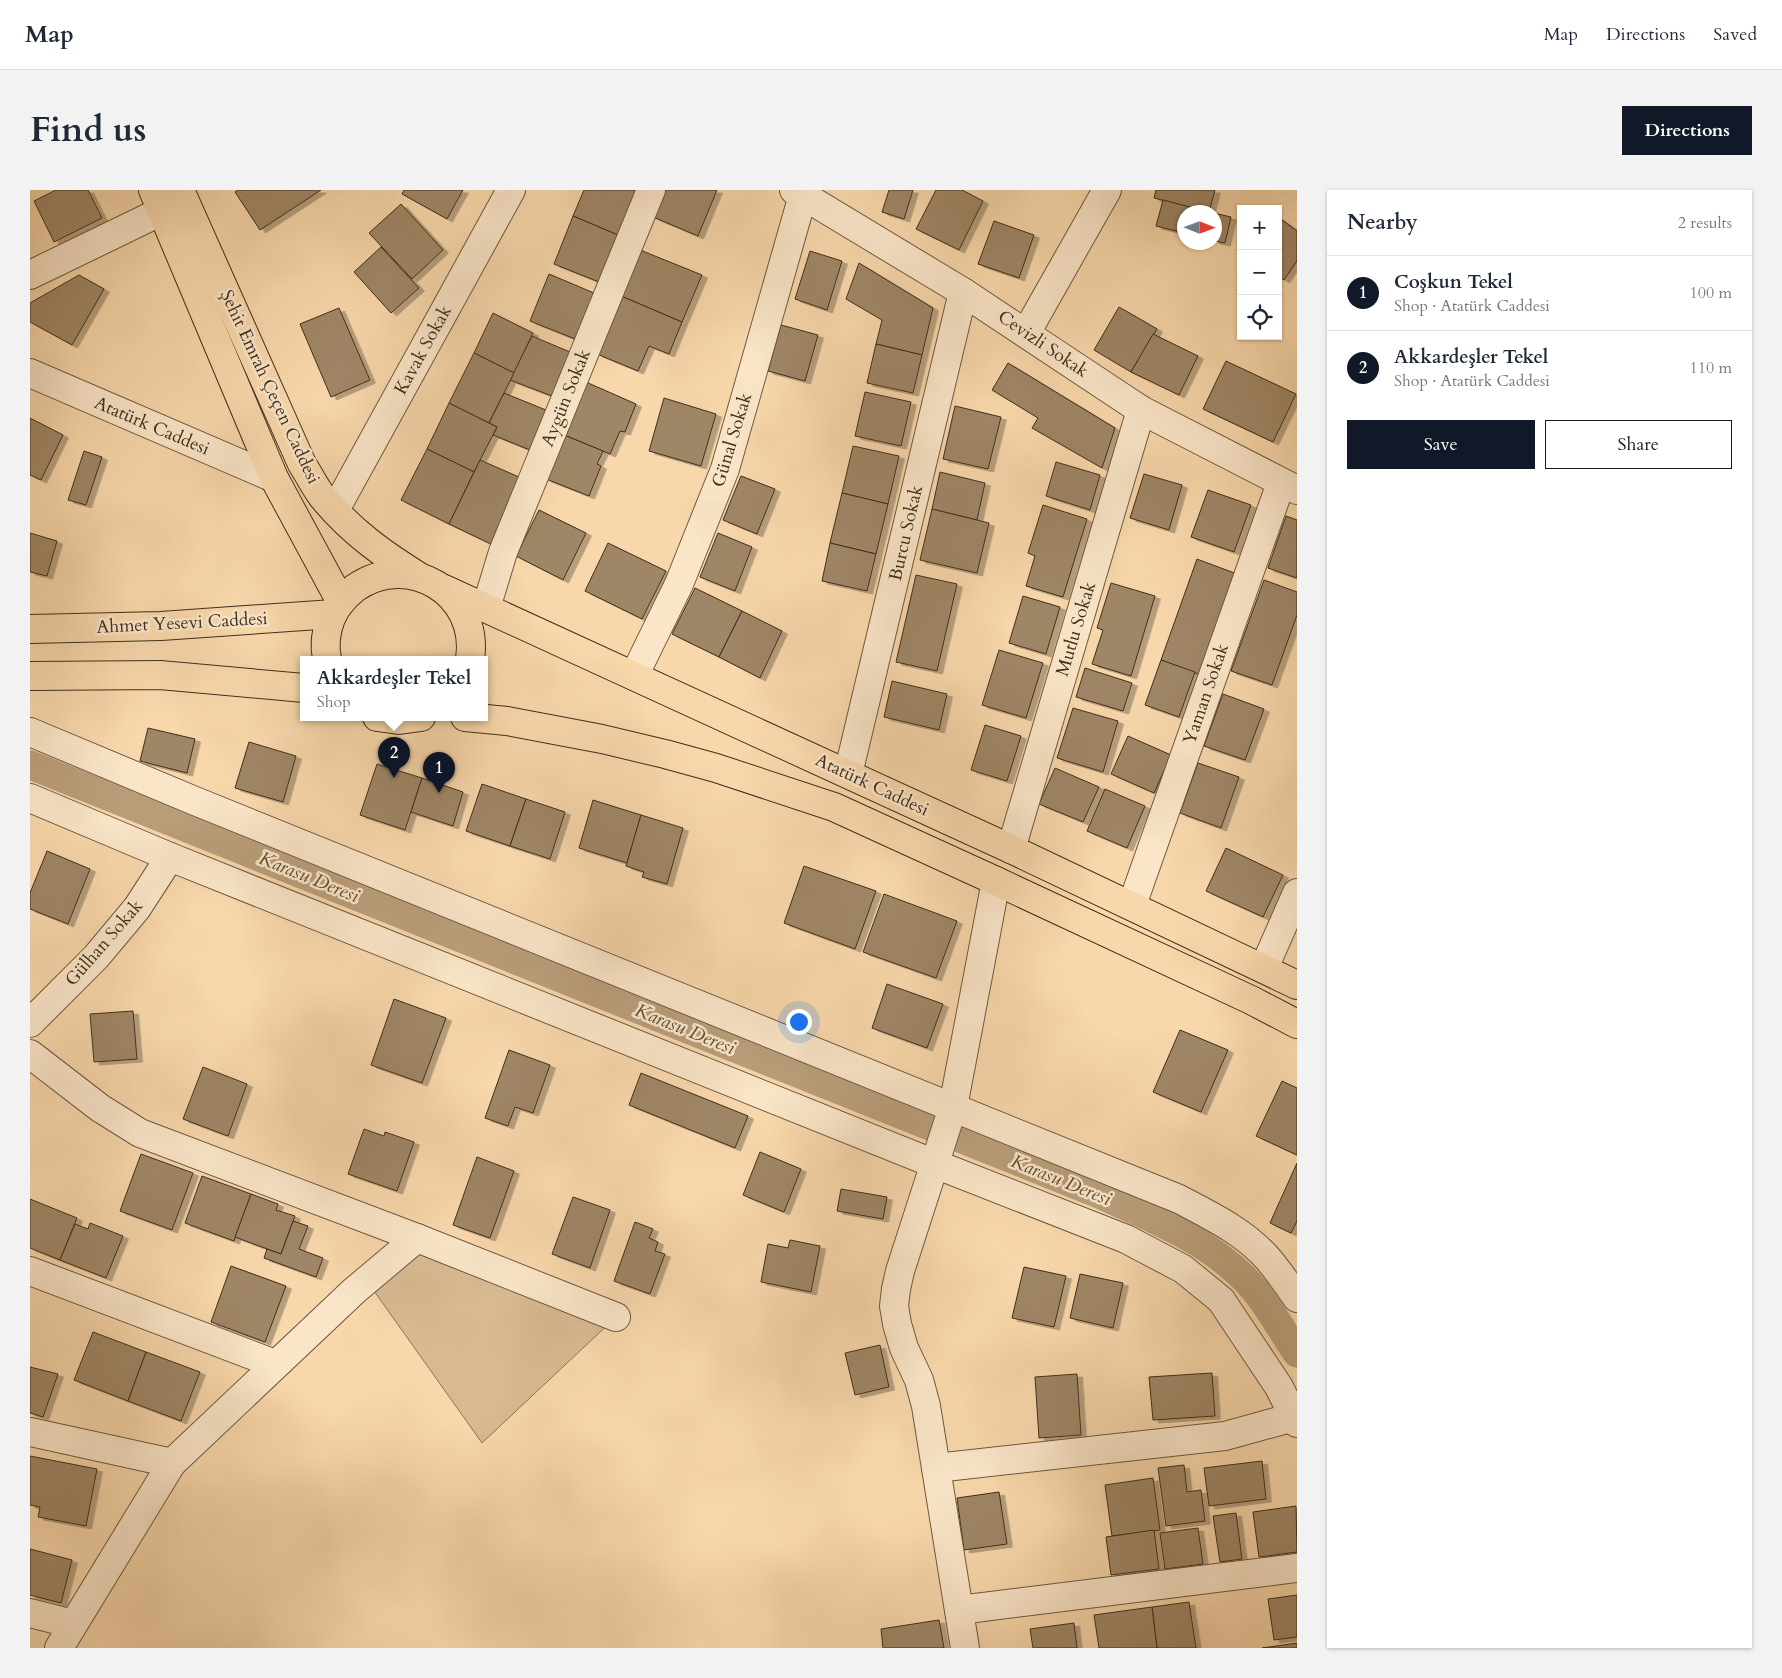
<!DOCTYPE html>
<html lang="en">
<head>
<meta charset="utf-8">
<style>
  body { margin:0; font-family:Cardo,serif; background:#f2f2f3; color:#1f2937 }
  .controls { position:absolute; right:15px; top:15px; display:grid; overflow:hidden; border-radius:0px; box-shadow:0 1px 4px #0004 }
  .controls button { width:45px; height:45px; display:grid; place-items:center; padding:0; border:0; border-bottom:1px solid #e0e1e3; background:#fff; color:#1f2937; font:25px sans-serif }
  .compass { position:absolute; left:1147px; top:15px; width:45px; height:45px; border-radius:50%; background:#fff; box-shadow:0 1px 4px #0004; rotate:91deg }
  .you { position:absolute; left:768px; top:831px; width:18px; height:18px; margin:-12px; border:4px solid #fff; border-radius:50%; background:#1a73e8; box-shadow:0 0 0 8px #1a73e833 }
  .badge { display:grid; place-items:center; width:32px; height:32px; border-radius:50%; background:#111827; color:#fff; font-size:16px; font-weight:700 }
  .pin { position:absolute; translate:-50% -41px; filter:drop-shadow(0 1px 2px #0008) }
  .pin::after { content:''; position:absolute; top:26px; width:18px; height:15px; background:inherit; clip-path:polygon(0 0,100% 0,50% 100%) }
  .popup { position:absolute; left:270px; top:466px; width:188px; height:65px; box-sizing:border-box; display:grid; place-content:center; border-radius:0px; background:#fff; filter:drop-shadow(0 1px 4px #0005); font-size:16px; white-space:nowrap; color:#747a83 }
  .popup b { font-size:19px; color:#1f2937 }
  .popup::after { content:''; position:absolute; left:50%; top:100%; margin-left:-10px; border:10px solid transparent; border-top-color:#fff }
  .list { margin:0; padding:0; list-style:none }
  h2 { display:flex; justify-content:space-between; align-items:center; height:65px; margin:0; padding:0 20px; font-size:21px }
  h2 small { font-size:16px; font-weight:400; color:#747a83 }
  .list li { display:grid; grid-template-columns:32px 1fr auto; gap:15px; align-items:center; box-sizing:border-box; height:75px; padding:0 20px; border-top:1px solid #e0e1e3 }
  .list b { display:block; font-size:19px; white-space:nowrap }
  .list p { margin:0; font-size:16px; white-space:nowrap; color:#747a83 }
  .list em { font-size:16px; font-style:normal; color:#747a83 }
  .actions { display:flex; gap:10px; padding:15px 20px }
  .actions a { flex:1; padding:11px 0; border:1px solid #111827; border-radius:0px; text-align:center; font-size:18px; color:#111827 }
  .actions .main { background:#111827; color:#fff }
  .icon { flex:none; width:28px; height:28px; fill:none; stroke:currentColor; stroke-width:2; stroke-linecap:round; stroke-linejoin:round }
  .map { position:relative; flex:none; width:1267px; height:1458px; overflow:hidden; border-radius:0px }
  header { display:flex; align-items:center; gap:30px; box-sizing:border-box; height:70px; padding:0 25px; background:#fff; border-bottom:1px solid #e0e1e3 }
  header strong { font-size:24px }
  nav { display:flex; gap:28px; margin-inline-start:auto; font-size:18px }
  .intro { display:flex; align-items:center; justify-content:space-between; box-sizing:border-box; height:120px; padding:0 30px }
  h1 { margin:0; font-size:35px }
  .button { padding:12px 22px; border-radius:0px; background:#111827; color:#fff; font-size:18px; font-weight:700 }
  main { display:flex; gap:30px; padding:0 30px }
  aside { flex:1; background:#fff; border-radius:0px; box-shadow:0 1px 4px #0004 }
  .map>svg:first-child { display:block }
  .green { fill:#d8ba92; stroke:#8b7457 }
  .lines { fill:none; stroke-linecap:round; stroke-linejoin:round }
  .canal { stroke:#b99e7a; stroke-width:29 }
  .building { fill:#9f8666; stroke:#3e2f1c; filter:url(#shadow) }
  .minor-casing { stroke:#6c5940; stroke-width:30 }
  .highway-casing { stroke:#3e2f1c; stroke-width:30 }
  .minor { stroke:#fae5c8; stroke-width:28 }
  .highway { stroke:#f8d7aa; stroke-width:28 }
  .labels { text-anchor:middle; dominant-baseline:central; stroke-width:5; stroke-linejoin:round; paint-order:stroke }
  .street-label { font-size:18px; fill:#3e2f1c; stroke:#fae5c8 }
  .water-label { font-size:19px; font-style:italic; fill:#5d4b34; stroke:#fae5c8 }
</style>
</head>
<body>
<header>
<strong>Map</strong>
<nav><a>Map</a><a>Directions</a><a>Saved</a></nav>
</header>
<div class="intro"><h1>Find us</h1><a class="button">Directions</a></div>
<main>
<div class="map">
<svg width="1267" height="1458" viewBox="0 0 1267 1458">
  <defs>
    <filter id="shadow"><feDropShadow dx="5.5" dy="3" stdDeviation="0" flood-color="#0004"/></filter>
  </defs>
  <rect width="100%" height="100%" fill="#f8d7aa"/>
  <filter id="stains"><feTurbulence type="fractalNoise" baseFrequency=".004" numOctaves="4"/><feColorMatrix values="0 0 0 0 .2 0 0 0 0 .09 0 0 0 0 .02 0 0 0 .5 -.17"/></filter>
  <radialGradient id="worn" r=".72"><stop offset=".6" stop-color="#630" stop-opacity="0"/><stop offset="1" stop-color="#630" stop-opacity=".3"/></radialGradient>
  <polygon class="green" points="387,1048 586,1127 452,1253 337,1091"/>
  <g class="lines">
    <path class="canal" d="M0 575 1069 1004C1119 1027 1174 1048 1214 1088 1235 1109 1250 1138 1267 1163"/>
  </g>
  <g class="building">
    <polygon points="26,0 58,0 72,28 24,52 4,11"/>
    <polygon points="208,0 291,0 230,40 205,2"/>
    <polygon points="374,0 433,0 417,29 372,4"/>
    <polygon points="554,0 606,0 588,45 543,26"/>
    <polygon points="634,0 687,0 668,46 623,27"/>
    <polygon points="859,0 883,0 874,29 852,22"/>
    <polygon points="906,0 932,0 953,11 929,60 886,39"/>
    <polygon points="1126,0 1185,0 1179,22 1124,8"/>
    <polygon points="1133,10 1179,22 1182,22 1154,22 1154,43 1126,36"/>
    <polygon points="371,14 413,60 382,89 339,43"/>
    <polygon points="1184,23 1201,27 1195,53 1184,51"/>
    <polygon points="543,26 588,45 569,92 524,74"/>
    <polygon points="1248,27 1267,41 1267,71 1254,90 1248,86"/>
    <polygon points="964,31 1004,45 989,88 948,74"/>
    <polygon points="351,57 389,98 361,123 324,82"/>
    <polygon points="610,60 672,85 652,132 591,106"/>
    <polygon points="780,61 812,71 797,120 765,109"/>
    <polygon points="829,73 903,118 892,165 846,154 852,130 816,109"/>
    <polygon points="519,84 564,103 545,149 500,131"/>
    <polygon points="49,85 74,99 42,155 0,132 0,113"/>
    <polygon points="591,106 652,132 639,164 619,156 608,181 567,164"/>
    <polygon points="1089,117 1127,139 1101,182 1064,160"/>
    <polygon points="309,118 340,190 301,207 270,134"/>
    <polygon points="463,123 503,143 484,183 444,163"/>
    <polygon points="751,135 788,145 775,191 738,181"/>
    <polygon points="1123,144 1168,166 1149,205 1101,182"/>
    <polygon points="502,146 540,162 522,206 480,190"/>
    <polygon points="846,154 892,165 883,203 837,193"/>
    <polygon points="444,163 484,183 459,233 419,213"/>
    <polygon points="1196,171 1266,204 1243,252 1173,219"/>
    <polygon points="978,173 1085,238 1072,278 1002,238 1008,228 962,200"/>
    <polygon points="556,192 606,214 595,242 590,241 580,264 534,245"/>
    <polygon points="835,202 881,212 871,256 825,246"/>
    <polygon points="474,203 516,220 500,260 463,245 467,237 459,233"/>
    <polygon points="634,208 686,224 671,276 619,261"/>
    <polygon points="419,213 467,237 444,282 397,259"/>
    <polygon points="925,216 971,227 958,279 913,269"/>
    <polygon points="0,228 33,245 11,290 0,285"/>
    <polygon points="534,245 573,261 567,274 571,276 559,306 516,289"/>
    <polygon points="823,256 869,266 858,314 812,303"/>
    <polygon points="397,259 444,282 419,334 371,310"/>
    <polygon points="54,261 72,267 56,315 38,310"/>
    <polygon points="450,270 489,287 461,354 419,334"/>
    <polygon points="1026,272 1070,285 1060,320 1016,306"/>
    <polygon points="910,282 955,293 947,330 902,319"/>
    <polygon points="1114,284 1152,295 1139,340 1100,328"/>
    <polygon points="711,286 745,299 727,344 693,330"/>
    <polygon points="1178,300 1221,315 1204,362 1161,347"/>
    <polygon points="812,303 858,314 846,364 800,353"/>
    <polygon points="1013,315 1057,329 1033,407 996,396 1005,366 998,363"/>
    <polygon points="902,319 959,333 947,383 890,370"/>
    <polygon points="509,320 556,343 533,390 486,366"/>
    <polygon points="1256,326 1267,330 1267,388 1238,378"/>
    <polygon points="0,343 27,351 17,386 0,382"/>
    <polygon points="688,343 722,357 705,401 670,387"/>
    <polygon points="578,353 636,381 612,429 555,401"/>
    <polygon points="800,353 846,364 837,401 792,391"/>
    <polygon points="1167,369 1207,384 1171,485 1131,470"/>
    <polygon points="886,385 927,394 907,481 866,472"/>
    <polygon points="1234,390 1267,402 1267,425 1242,495 1201,481"/>
    <polygon points="1081,393 1125,406 1101,486 1062,474 1073,440 1067,438"/>
    <polygon points="665,398 712,421 689,467 642,444"/>
    <polygon points="993,406 1030,417 1016,464 979,453"/>
    <polygon points="712,421 752,441 730,488 689,467"/>
    <polygon points="969,460 1013,473 996,528 952,515"/>
    <polygon points="1131,470 1165,482 1149,527 1115,515"/>
    <polygon points="1055,478 1102,493 1093,521 1046,507"/>
    <polygon points="862,491 917,504 909,540 854,527"/>
    <polygon points="1193,504 1234,519 1215,570 1174,556"/>
    <polygon points="1043,518 1088,531 1073,582 1027,568"/>
    <polygon points="955,535 991,546 977,591 941,580"/>
    <polygon points="118,538 165,549 157,583 110,571"/>
    <polygon points="1098,546 1141,565 1124,603 1081,584"/>
    <polygon points="219,552 266,566 253,612 205,598"/>
    <polygon points="1168,573 1209,587 1191,638 1150,623"/>
    <polygon points="347,574 392,588 375,640 330,625"/>
    <polygon points="1025,578 1069,597 1053,632 1009,614"/>
    <polygon points="392,588 433,602 423,636 381,622"/>
    <polygon points="452,594 496,609 480,656 436,641"/>
    <polygon points="1075,599 1115,616 1097,658 1057,641"/>
    <polygon points="496,609 535,622 520,669 480,656"/>
    <polygon points="563,610 611,625 597,673 549,658"/>
    <polygon points="611,625 653,638 637,694 612,687 614,682 596,676"/>
    <polygon points="1196,658 1253,685 1233,727 1176,701"/>
    <polygon points="17,661 60,679 38,734 0,719 0,703"/>
    <polygon points="774,676 846,701 825,759 754,733"/>
    <polygon points="854,704 927,731 906,788 833,762"/>
    <polygon points="857,794 913,814 897,858 842,838"/>
    <polygon points="364,809 416,828 392,893 341,875"/>
    <polygon points="103,821 107,869 64,872 60,824"/>
    <polygon points="1150,840 1198,860 1171,922 1123,902"/>
    <polygon points="479,860 520,875 503,923 485,917 478,936 455,928"/>
    <polygon points="173,877 217,894 198,946 153,929"/>
    <polygon points="611,883 718,926 705,958 599,915"/>
    <polygon points="1252,891 1267,898 1267,965 1226,946"/>
    <polygon points="334,939 354,946 355,942 384,952 367,1001 318,984"/>
    <polygon points="730,962 771,979 754,1022 713,1005"/>
    <polygon points="111,964 163,983 142,1040 90,1021"/>
    <polygon points="447,967 484,981 460,1048 423,1035"/>
    <polygon points="1267,973 1267,1031 1261,1043 1240,1033"/>
    <polygon points="172,986 221,1004 204,1051 155,1033"/>
    <polygon points="811,999 857,1007 853,1029 807,1021"/>
    <polygon points="221,1004 248,1014 246,1020 265,1026 251,1064 205,1047"/>
    <polygon points="543,1007 580,1020 560,1078 522,1064"/>
    <polygon points="0,1009 47,1028 30,1070 0,1058"/>
    <polygon points="263,1031 278,1036 269,1059 293,1068 286,1087 234,1068 237,1059 251,1064"/>
    <polygon points="605,1032 623,1039 619,1048 628,1052 625,1061 635,1064 620,1104 584,1091"/>
    <polygon points="60,1033 93,1046 76,1088 30,1070 45,1034 58,1039"/>
    <polygon points="760,1050 790,1056 781,1102 731,1092 738,1054 758,1058"/>
    <polygon points="201,1076 256,1096 235,1152 181,1132"/>
    <polygon points="994,1077 1036,1086 1024,1137 982,1128"/>
    <polygon points="1050,1084 1093,1093 1083,1138 1040,1128"/>
    <polygon points="63,1142 116,1162 98,1211 44,1190"/>
    <polygon points="850,1155 859,1197 825,1205 815,1163"/>
    <polygon points="116,1162 170,1182 151,1231 98,1211"/>
    <polygon points="0,1177 28,1184 13,1227 0,1223"/>
    <polygon points="1182,1183 1185,1226 1123,1230 1119,1187"/>
    <polygon points="1047,1184 1051,1245 1009,1248 1005,1187"/>
    <polygon points="0,1266 67,1279 56,1336 8,1327 10,1317 0,1315"/>
    <polygon points="1232,1271 1236,1309 1179,1316 1174,1278"/>
    <polygon points="1154,1275 1157,1302 1171,1300 1175,1331 1136,1336 1128,1278"/>
    <polygon points="1123,1288 1130,1340 1082,1346 1075,1295"/>
    <polygon points="969,1302 977,1354 934,1360 927,1308"/>
    <polygon points="1266,1316 1267,1362 1229,1367 1223,1322"/>
    <polygon points="1206,1323 1212,1369 1190,1372 1183,1326"/>
    <polygon points="1168,1338 1173,1374 1135,1379 1130,1343"/>
    <polygon points="1124,1340 1129,1379 1081,1385 1076,1347"/>
    <polygon points="0,1359 42,1370 31,1413 0,1405"/>
    <polygon points="1267,1405 1267,1447 1244,1450 1238,1409"/>
    <polygon points="1159,1412 1166,1458 1127,1458 1122,1417"/>
    <polygon points="1122,1417 1127,1458 1069,1458 1064,1425"/>
    <polygon points="909,1430 914,1458 853,1458 851,1439"/>
    <polygon points="1044,1433 1047,1458 1003,1458 1000,1439"/>
    <polygon points="1267,1453 1267,1458 1232,1458"/>
  </g>
  <g class="lines">
    <defs>
      <g id="minor">
        <polyline points="764,0 933,102 1111,220 1267,300"/>
        <polyline points="0,85 132,21"/>
        <polyline points="996,143 1077,0"/>
        <polyline points="0,183 244,288"/>
        <polyline points="305,320 481,0"/>
        <polyline points="456,418 473,362 621,0"/>
        <polyline points="604,486 649,394 695,279 773,5"/>
        <path d="M0 542 165 611 1149 1009C1181 1026 1215 1042 1239 1070 1249 1082 1258 1095 1267 1108"/>
        <polyline points="818,584 933,102"/>
        <polyline points="0,608 140,667 905,974 1096,1049 1153,1079 1191,1110 1249,1197 1267,1233"/>
        <polyline points="981,659 1111,220"/>
        <polyline points="1102,715 1251,293"/>
        <polyline points="1234,778 1267,703"/>
        <polyline points="0,833 66,767 107,718 140,667"/>
        <polyline points="0,864 70,918 110,943 387,1048 586,1127"/>
        <polyline points="0,1081 245,1174"/>
        <polyline points="0,1242 142,1273"/>
        <polyline points="906,1278 1195,1246 1264,1227"/>
        <polyline points="929,1420 1267,1378"/>
        <polyline points="0,1423 43,1434"/>
        <polyline points="29,1458 142,1273 324,1101 387,1048"/>
        <polyline points="935,1458 896,1216 889,1190 874,1158 867,1134 864,1116 866,1099 870,1081 923,917 966,691"/>
      </g>
      <g id="highway">
        <polyline points="123,0 244,288 311,412"/>
        <path d="M150 0 272 274C280 286 286 300 295 310 323 343 353 364 388 386"/>
        <polyline points="414,399 981,659 1267,795"/>
        <polyline points="0,439 131,436 303,424"/>
        <path d="M297 469C294 455 296 441 301 428 306 416 315 406 325 398 379 360 450 404 440 469"/>
        <polyline points="0,486 130,485 274,498"/>
        <polyline points="347,527 369,530 391,527"/>
        <polyline points="435,527 477,531 572,549 635,564 686,578 804,617 966,691 1221,810 1267,834"/>
      </g>
    </defs>
    <use href="#minor" class="minor-casing"/>
    <use href="#highway" class="highway-casing"/>
    <use href="#minor" class="minor"/>
    <use href="#highway" class="highway"/>
  </g>
  <g class="labels">
    <g class="street-label">
      <text transform="translate(1013 154) rotate(34)">Cevizli Sokak</text>
      <text transform="translate(393 160) rotate(-61)">Kavak Sokak</text>
      <text transform="translate(240 197) rotate(65)">Şehit Emrah Çeçen Caddesi</text>
      <text transform="translate(536 208) rotate(-68)">Aygün Sokak</text>
      <text transform="translate(122 236) rotate(23)">Atatürk Caddesi</text>
      <text transform="translate(702 250) rotate(-73)">Günal Sokak</text>
      <text transform="translate(876 343) rotate(-77)">Burcu Sokak</text>
      <text transform="translate(152 433) rotate(-3)">Ahmet Yesevi Caddesi</text>
      <text transform="translate(1046 439) rotate(-73)">Mutlu Sokak</text>
      <text transform="translate(1176 504) rotate(-71)">Yaman Sokak</text>
      <text transform="translate(842 595) rotate(25)">Atatürk Caddesi</text>
      <text transform="translate(74 753) rotate(-49)">Gülhan Sokak</text>
    </g>
    <g class="water-label">
      <text transform="translate(279 687) rotate(22)">Karasu Deresi</text>
      <text transform="translate(655 839) rotate(22)">Karasu Deresi</text>
      <text transform="translate(1031 990) rotate(22)">Karasu Deresi</text>
    </g>
  </g>
  <rect width="100%" height="100%" filter="url(#stains)"/>
  <rect width="100%" height="100%" fill="url(#worn)"/>
</svg>
<div class="controls">
<button>+</button>
<button>−</button>
<button><svg class="icon" aria-label="locate" viewBox="0 0 24 24"><circle cx="12" cy="12" r="6"/><path d="M12 2v4M12 18v4M2 12h4M18 12h4"/></svg></button>
</div>
<svg class="compass" viewBox="-18 -18 36 36"><path d="M0-13l5 13h-10z" fill="#e53935"/><path d="M0 13l5-13h-10z" fill="#747a83"/></svg>
<div class="you"></div>
<div class="pin badge" style="left:409px;top:603px">1</div>
<div class="pin badge" style="left:364px;top:588px">2</div>
<div class="popup"><b>Akkardeşler Tekel</b>Shop</div>
</div>
<aside>
<h2>Nearby<small>2 results</small></h2>
<ul class="list">
<li><span class="badge">1</span><div><b>Coşkun Tekel</b><p>Shop · Atatürk Caddesi</p></div><em>100 m</em></li>
<li><span class="badge">2</span><div><b>Akkardeşler Tekel</b><p>Shop · Atatürk Caddesi</p></div><em>110 m</em></li>
</ul>
<div class="actions"><a class="main">Save</a><a>Share</a></div>
</aside>
</main>
</body>
</html>
